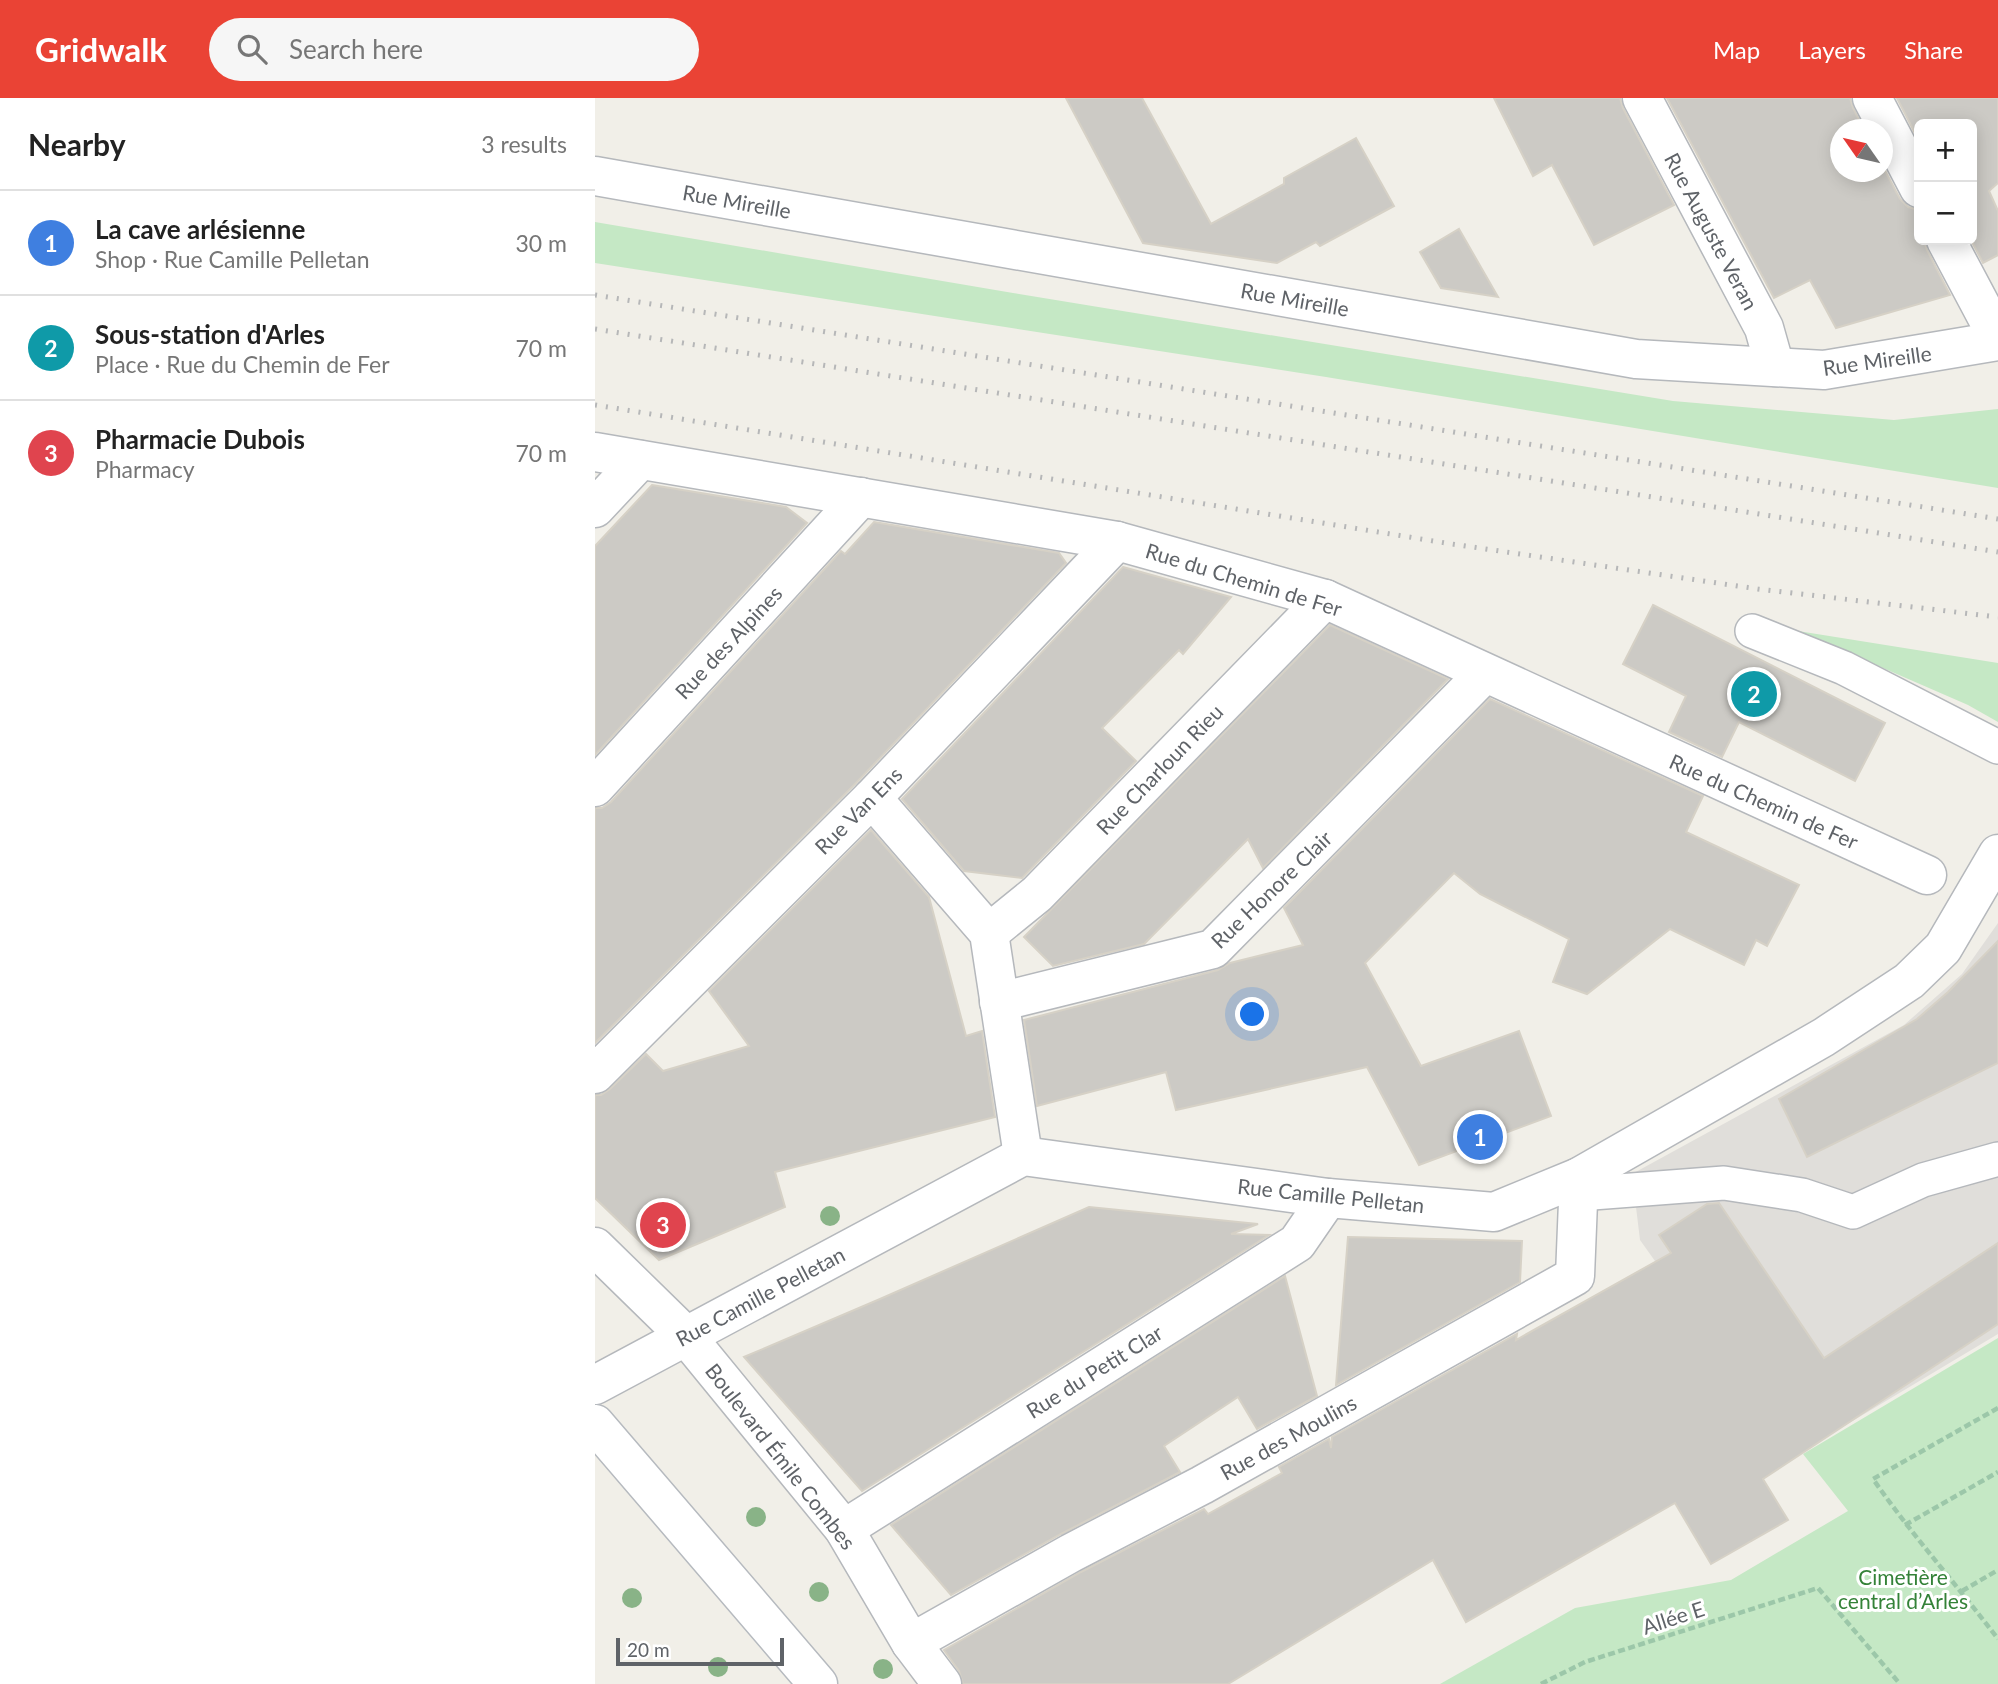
<!DOCTYPE html>
<html lang="en">
<head>
<meta charset="utf-8">
<style>
  body { margin:0; font-family:Lato,sans-serif; background:#f6f6f6; color:#222 }
  .controls { position:absolute; right:21px; top:21px; display:grid; overflow:hidden; border-radius:10px; box-shadow:0 4px 18px #0003 }
  .controls button { width:63px; height:63px; display:grid; place-items:center; padding:0; border:0; border-bottom:2px solid #e0e0e0; background:#fff; color:#222; font:35px sans-serif }
  .compass { position:absolute; left:1235px; top:21px; width:63px; height:63px; border-radius:50%; background:#fff; box-shadow:0 4px 18px #0003; rotate:304deg }
  .scale { position:absolute; left:21px; bottom:18px; width:168px; box-sizing:border-box; padding-left:7px; border:4px solid #5f6368; border-top:0; font-size:19px; line-height:24px; white-space:nowrap; color:#5f6368; -webkit-text-stroke:5px #fff; paint-order:stroke }
  .you { position:absolute; left:658px; top:917px; width:24px; height:24px; margin:-18px; border:5px solid #fff; border-radius:50%; background:#1a73e8; box-shadow:0 0 0 10px #1a73e833 }
  .badge { display:grid; place-items:center; width:46px; height:46px; border-radius:50%; background:#ea4335; color:#fff; font-size:23px; font-weight:700 }
  .pin { position:absolute; translate:-50% -50%; border:4px solid #fff; box-shadow:0 2px 7px #0006 }
  .list { margin:0; padding:0; list-style:none }
  h2 { display:flex; justify-content:space-between; align-items:center; height:91px; margin:0; padding:0 28px; font-size:30px }
  h2 small { font-size:23px; font-weight:400; color:#767676 }
  .list li { display:grid; grid-template-columns:46px 1fr auto; gap:21px; align-items:center; box-sizing:border-box; height:105px; padding:0 28px; border-top:2px solid #e0e0e0 }
  .list b { display:block; font-size:26px; white-space:nowrap }
  .list p { margin:0; font-size:23px; white-space:nowrap; color:#767676 }
  .list em { font-size:23px; font-style:normal; color:#767676 }
  .icon { flex:none; width:38px; height:38px; fill:none; stroke:currentColor; stroke-width:2; stroke-linecap:round; stroke-linejoin:round }
  .map { position:relative; flex:none; width:1403px; height:1586px; overflow:hidden }
  header { display:flex; align-items:center; gap:42px; box-sizing:border-box; height:98px; padding:0 35px; background:#ea4335; color:#fff }
  header strong { font-size:33px }
  nav { display:flex; gap:38px; margin-inline-start:auto; font-size:24px }
  .search { width:490px; height:63px; background:#f6f6f6; display:flex; align-items:center; gap:18px; box-sizing:border-box; padding:0 24px; border-radius:38px; color:#767676; font-size:26px }
  main { display:flex }
  aside { flex:1; background:#fff }
  .map>svg:first-child { display:block }
  .industrial { fill:#e0deda }
  .green { fill:#c5e8c5 }
  .building { fill:#cccac5; stroke:#d6d1c6; stroke-width:2 }
  .lines { fill:none; stroke-linecap:round; stroke-linejoin:round }
  .service-casing { stroke:#b5b8bc; stroke-width:36 }
  .minor-casing { stroke:#b5b8bc; stroke-width:41 }
  .secondary-casing { stroke:#b6babf; stroke-width:41 }
  .path { stroke:#9cc7a9; stroke-width:4.5; stroke-dasharray:7 3.5; stroke-linecap:butt }
  .service { stroke:#fff; stroke-width:33 }
  .minor { stroke:#fff; stroke-width:38 }
  .secondary { stroke:#fff; stroke-width:38 }
  .rail { stroke:#b6b7b8; stroke-width:5; stroke-dasharray:2 9; stroke-linecap:butt }
  .tree { fill:#89b387 }
  .labels { text-anchor:middle; dominant-baseline:central; stroke-width:6; stroke-linejoin:round; paint-order:stroke }
  .street-label { font-size:21px; fill:#5f6368; stroke:#fff }
  .park-label { font-size:21px; fill:#348238; stroke:#fff }
</style>
</head>
<body>
<header>
<strong>Gridwalk</strong>
<div class="search"><svg class="icon" aria-label="search" viewBox="0 0 24 24"><circle cx="10" cy="10" r="6"/><path d="M15 15l6 6"/></svg>Search here</div>
<nav><a>Map</a><a>Layers</a><a>Share</a></nav>
</header>
<main>
<aside>
<h2>Nearby<small>3 results</small></h2>
<ul class="list">
<li><span class="badge" style="background:#3f7fe0">1</span><div><b>La cave arlésienne</b><p>Shop · Rue Camille Pelletan</p></div><em>30 m</em></li>
<li><span class="badge" style="background:#0f9aa8">2</span><div><b>Sous-station d'Arles</b><p>Place · Rue du Chemin de Fer</p></div><em>70 m</em></li>
<li><span class="badge" style="background:#e0444e">3</span><div><b>Pharmacie Dubois</b><p>Pharmacy</p></div><em>70 m</em></li>
</ul>
</aside>
<div class="map">
<svg width="1403" height="1586" viewBox="0 0 1403 1586">
  <rect width="100%" height="100%" fill="#f1efe8"/>
  <polygon class="industrial" points="1403,825 1403,1236 1199,1358 1045,1142 1037,1076 1309,927 1367,876"/>
  <g class="green">
    <polygon points="0,124 418,195 1078,303 1299,322 1403,311 1403,390 731,279 0,165"/>
    <polygon points="1203,533 1403,565 1403,624 1373,607"/>
    <polygon points="1403,1240 1403,1586 845,1586 980,1510 1136,1482 1253,1413 1208,1356"/>
  </g>
  <g class="building">
    <polygon points="471,0 547,0 616,126 689,86 689,80 761,40 799,108 725,148 721,144 682,165 548,145"/>
    <polygon points="899,0 1025,0 1028,10 1079,107 999,147 957,67 938,78"/>
    <polygon points="1072,0 1255,0 1258,10 1269,32 1245,32 1245,74 1287,74 1287,67 1305,101 1313,109 1324,112 1324,142 1329,142 1332,152 1355,197 1241,230 1215,182 1179,200"/>
    <polygon points="1302,0 1403,0 1403,85 1394,93 1403,113 1403,157 1388,165 1376,142 1377,26 1324,26 1324,43"/>
    <polygon points="864,131 903,199 846,190 825,154"/>
    <polygon points="57,387 191,409 212,425 0,657 0,448"/>
    <polygon points="279,424 464,455 471,465 261,685 0,945 0,710 7,710 16,704 246,453 250,456"/>
    <polygon points="528,469 636,499 588,556 584,552 507,630 541,663 427,780 369,773 307,701"/>
    <polygon points="1058,507 1290,625 1260,683 1144,624 1127,659 1074,634 1091,598 1028,566"/>
    <polygon points="735,527 853,581 668,770 653,741 549,846 458,868 429,839"/>
    <polygon points="895,601 1108,698 1091,734 1204,787 1172,848 1161,842 1149,867 1075,831 992,896 958,884 974,841 885,796 859,775 770,865 826,968 924,933 956,1018 824,1067 772,969 581,1012 571,974 442,1008 429,922 623,872 635,865 708,847 689,810"/>
    <polygon points="276,732 334,799 371,938 387,933 400,1019 180,1074 190,1109 64,1162 0,1100 0,997 6,997 15,991 51,956 68,973 154,948 114,893"/>
    <polygon points="1403,843 1403,965 1212,1059 1184,1001 1322,921 1353,894"/>
    <polygon points="1124,1105 1229,1260 1403,1145 1403,1226 1168,1381 1193,1422 1116,1466 1080,1405 871,1524 838,1462 633,1586 368,1586 364,1573 349,1552 486,1474 609,1411 613,1416 687,1375 684,1369 734,1341 736,1350 737,1339 922,1236 921,1242 1076,1155 1064,1137 1112,1106"/>
    <polygon points="494,1109 663,1126 636,1136 674,1137 267,1393 149,1259 285,1201"/>
    <polygon points="753,1139 927,1143 925,1184 741,1287"/>
    <polygon points="690,1178 722,1298 662,1331 643,1299 569,1348 585,1374 466,1436 356,1497 296,1427"/>
  </g>
  <g class="lines">
    <defs>
      <g id="service">
        <polyline points="1157,533 1249,570 1403,649"/>
        <polyline points="984,1096 1129,1085 1207,1097 1258,1114 1328,1082 1403,1061"/>
      </g>
      <g id="minor">
        <polyline points="1047,0 1169,230 1180,269"/>
        <polyline points="1277,0 1324,90"/>
        <polyline points="0,78 1041,261 1229,272 1403,243"/>
        <polyline points="1351,142 1403,240"/>
        <polyline points="0,354 522,443 730,501 1332,777"/>
        <polyline points="0,410 45,362"/>
        <polyline points="0,689 266,399"/>
        <polyline points="277,700 394,835 428,1058"/>
        <polyline points="394,835 442,796 730,501"/>
        <polyline points="404,904 618,851 889,576"/>
        <polyline points="0,976 277,700 522,443"/>
        <polyline points="0,1149 91,1238 249,1431 316,1545 347,1586"/>
        <polyline points="0,1287 428,1058 733,1100 899,1114 984,1079 1229,939 1314,883 1348,850 1403,756"/>
        <polyline points="249,1431 702,1145 733,1100"/>
        <polyline points="316,1545 476,1455 607,1387 980,1178 984,1079"/>
      </g>
      <polyline id="secondary" points="0,1326 223,1586"/>
    </defs>
    <use href="#service" class="service-casing"/>
    <use href="#minor" class="minor-casing"/>
    <use href="#secondary" class="secondary-casing"/>
    <g class="path">
      <path d="M1403 1310 1278 1381C1317 1437 1362 1487 1403 1541"/>
      <polyline points="1310,1427 1403,1374"/>
      <polyline points="1367,1493 1403,1472"/>
      <polyline points="946,1586 990,1564 1223,1490 1305,1586"/>
    </g>
    <use href="#service" class="service"/>
    <use href="#minor" class="minor"/>
    <use href="#secondary" class="secondary"/>
    <g class="rail">
      <polyline points="0,197 1403,421"/>
      <polyline points="0,231 1403,454"/>
      <polyline points="0,307 857,446 1163,491 1403,519"/>
    </g>
  </g>
  <g class="tree">
    <circle cx="235" cy="1118" r="10"/>
    <circle cx="161" cy="1419" r="10"/>
    <circle cx="224" cy="1494" r="10"/>
    <circle cx="37" cy="1500" r="10"/>
    <circle cx="123" cy="1569" r="10"/>
    <circle cx="288" cy="1571" r="10"/>
  </g>
  <g class="labels">
    <g class="street-label">
      <text transform="translate(142 103) rotate(10)">Rue Mireille</text>
      <text transform="translate(1117 133) rotate(62)">Rue Auguste Veran</text>
      <text transform="translate(700 201) rotate(10)">Rue Mireille</text>
      <text transform="translate(1282 262) rotate(-8)">Rue Mireille</text>
      <text transform="translate(649 481) rotate(17)">Rue du Chemin de Fer</text>
      <text transform="translate(133 544) rotate(-47)">Rue des Alpines</text>
      <text transform="translate(564 671) rotate(-46)">Rue Charloun Rieu</text>
      <text transform="translate(1169 703) rotate(24)">Rue du Chemin de Fer</text>
      <text transform="translate(263 712) rotate(-45)">Rue Van Ens</text>
      <text transform="translate(676 791) rotate(-44)">Rue Honore Clair</text>
      <text transform="translate(736 1097) rotate(6)">Rue Camille Pelletan</text>
      <text transform="translate(165 1198) rotate(-28)">Rue Camille Pelletan</text>
      <text transform="translate(499 1273) rotate(-32)">Rue du Petit Clar</text>
      <text transform="translate(693 1339) rotate(-29)">Rue des Moulins</text>
      <text transform="translate(186 1358) rotate(52)">Boulevard Émile Combes</text>
      <text transform="translate(1078 1519) rotate(-18)">Allée E</text>
    </g>
    <g class="park-label">
      <text x="1308" y="1478">Cimetière<tspan x="1308" dy="24">central d’Arles</tspan></text>
    </g>
  </g>
</svg>
<div class="controls">
<button>+</button>
<button>−</button>
</div>
<svg class="compass" viewBox="-18 -18 36 36"><path d="M0-13l5 13h-10z" fill="#e53935"/><path d="M0 13l5-13h-10z" fill="#767676"/></svg>
<div class="scale">20 m</div>
<div class="you"></div>
<div class="pin badge" style="left:885px;top:1039px;background:#3f7fe0">1</div>
<div class="pin badge" style="left:1159px;top:596px;background:#0f9aa8">2</div>
<div class="pin badge" style="left:68px;top:1127px;background:#e0444e">3</div>
</div>
</main>
</body>
</html>
